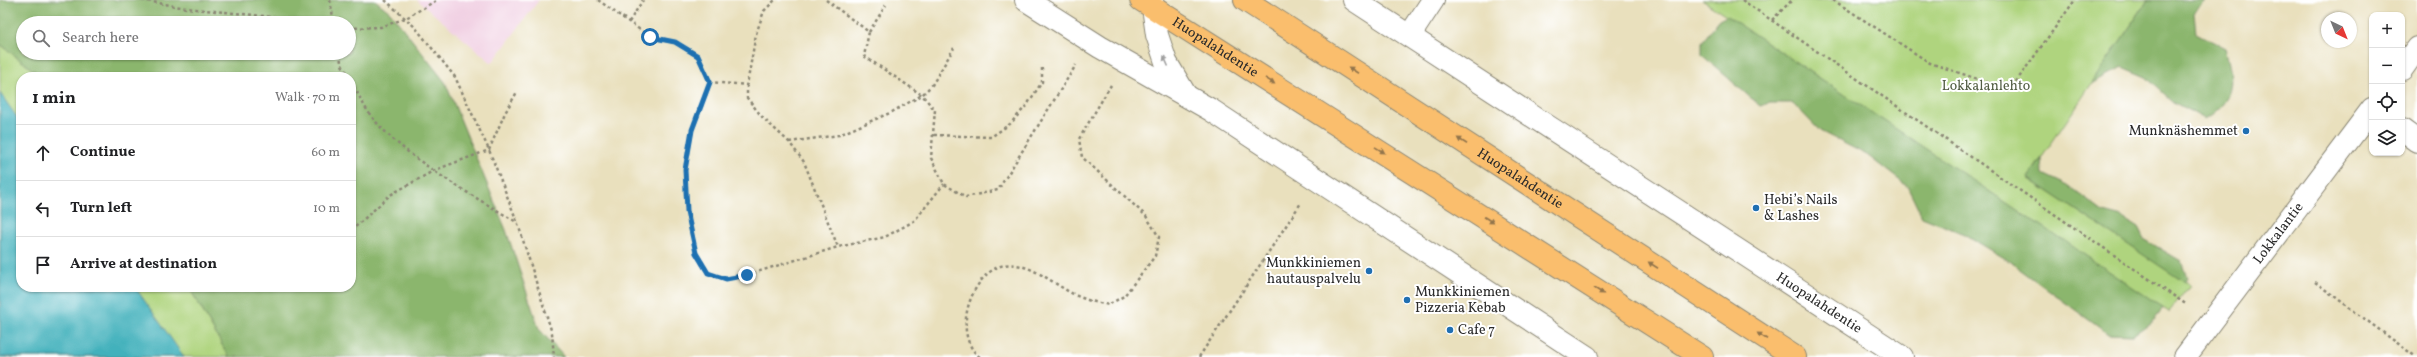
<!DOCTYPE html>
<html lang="en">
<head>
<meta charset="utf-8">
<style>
  body { margin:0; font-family:Vollkorn,serif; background:#f2f2f2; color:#202124 }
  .controls { position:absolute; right:12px; top:12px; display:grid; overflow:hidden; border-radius:8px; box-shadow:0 1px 3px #0004 }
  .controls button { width:36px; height:36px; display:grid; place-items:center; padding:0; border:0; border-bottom:1px solid #e0e0e0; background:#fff; color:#202124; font:20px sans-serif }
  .compass { position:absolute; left:2321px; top:12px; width:36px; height:36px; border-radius:50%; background:#fff; box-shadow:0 1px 3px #0004; rotate:137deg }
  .stop { position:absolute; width:12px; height:12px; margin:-9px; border:3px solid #1f6fb2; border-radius:50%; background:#fff }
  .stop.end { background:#1f6fb2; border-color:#fff; box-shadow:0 1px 4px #0008 }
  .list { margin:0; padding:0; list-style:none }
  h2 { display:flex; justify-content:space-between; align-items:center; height:52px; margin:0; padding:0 16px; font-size:17px }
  h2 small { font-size:13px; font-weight:400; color:#757577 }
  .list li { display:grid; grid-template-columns:26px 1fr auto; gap:12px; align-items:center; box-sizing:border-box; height:56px; padding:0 16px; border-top:1px solid #e0e0e0 }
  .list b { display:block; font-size:15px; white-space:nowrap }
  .list em { font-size:13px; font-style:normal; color:#757577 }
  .icon { flex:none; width:22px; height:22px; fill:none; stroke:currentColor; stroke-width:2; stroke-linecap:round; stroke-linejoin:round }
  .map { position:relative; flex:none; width:2417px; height:357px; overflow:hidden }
  .search { position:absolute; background:#fff; box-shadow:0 1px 3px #0004; left:16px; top:16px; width:340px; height:44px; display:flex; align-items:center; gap:10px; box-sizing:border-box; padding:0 14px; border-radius:22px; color:#757577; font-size:15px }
  .panel { position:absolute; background:#fff; box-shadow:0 1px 3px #0004; left:16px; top:72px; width:340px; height:220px; border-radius:16px }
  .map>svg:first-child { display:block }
  .built { fill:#f1d0e3 }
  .green { fill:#afd47e; stroke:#6d8054 }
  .forest { fill:#8bb66d; stroke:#5b704c; fill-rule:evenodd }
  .water { fill:#42b1bc; stroke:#366e74 }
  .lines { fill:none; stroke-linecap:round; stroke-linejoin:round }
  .street-casing { stroke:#8a8674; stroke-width:24 }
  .primary-casing { stroke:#8a8674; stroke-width:24 }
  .path { stroke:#8a8674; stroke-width:2.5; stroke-dasharray:3 3; stroke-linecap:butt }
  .street { stroke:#fff; stroke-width:22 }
  .primary { stroke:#fabe6d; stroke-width:22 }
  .oneway { fill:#a0a0a0 }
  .oneway2 { fill:#92744c }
  .route { stroke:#1f6fb2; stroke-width:5 }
  .poi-dot { fill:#1f6fb2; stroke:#fff; stroke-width:1.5 }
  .labels { text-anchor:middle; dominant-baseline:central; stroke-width:4; stroke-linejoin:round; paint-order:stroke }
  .street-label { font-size:14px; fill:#2b2b2b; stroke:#fff }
  .park-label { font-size:14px; fill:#535e44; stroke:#fff }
  .poi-label { font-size:14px; fill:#2b2b2b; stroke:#fff; text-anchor:start }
</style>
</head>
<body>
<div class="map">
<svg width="2417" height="357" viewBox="0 0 2417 357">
  <rect width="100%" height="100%" fill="#fff"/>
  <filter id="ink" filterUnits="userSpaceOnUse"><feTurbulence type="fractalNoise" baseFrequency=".025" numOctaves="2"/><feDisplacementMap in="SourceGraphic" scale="8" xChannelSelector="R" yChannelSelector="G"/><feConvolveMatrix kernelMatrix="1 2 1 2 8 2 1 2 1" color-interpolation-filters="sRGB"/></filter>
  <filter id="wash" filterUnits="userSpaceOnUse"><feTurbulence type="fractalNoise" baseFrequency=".012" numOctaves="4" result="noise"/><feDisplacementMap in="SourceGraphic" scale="16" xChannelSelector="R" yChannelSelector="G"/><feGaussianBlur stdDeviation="0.9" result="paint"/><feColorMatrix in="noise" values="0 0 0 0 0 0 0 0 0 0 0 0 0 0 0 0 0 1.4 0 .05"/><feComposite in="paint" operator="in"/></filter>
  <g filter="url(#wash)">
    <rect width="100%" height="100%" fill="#e9e0bd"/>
    <polygon class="built" points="417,0 539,0 492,63"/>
    <g class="green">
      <polygon points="1702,0 2148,0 2028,178 2190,285 2169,312"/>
      <polygon points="0,44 42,77 21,77 21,287 189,287 229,357 0,357"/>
    </g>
    <g class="forest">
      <path d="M0 0H375L390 12 445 82 506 230 539 329 564 357H229L189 287H351V77H42L0 44ZM23 23H349V53H23Z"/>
      <path d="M2148 0H2205L2194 12 2196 33 2225 48C2234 80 2236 100 2205 119L2173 102 2146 77 2122 67 2091 84Z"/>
      <polygon points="1727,16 2164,308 2154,320 2133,335 2108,334 2006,259 1964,234 1922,217 1907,186 1867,155 1820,131 1793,103 1770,103 1760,106 1702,55 1702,42 1719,20"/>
      <polygon points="2042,158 2043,174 2068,186 2103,212 2122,217 2138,227 2144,239 2181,261 2187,278 2184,282 2028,178"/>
    </g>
    <polygon class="water" points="0,93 21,123 21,287 135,287 184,357 0,357"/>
  </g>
  <g filter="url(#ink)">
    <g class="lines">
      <defs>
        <g id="street">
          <polyline points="1026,0 1100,47 1211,110 1587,357"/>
          <polyline points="1152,0 1157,35 1166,62 1185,94"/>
          <path id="s1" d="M1354 0 1902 357"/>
          <polyline points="1410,35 1433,0"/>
          <polyline points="2402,69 2417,48"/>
          <polyline points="2402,130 2417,141"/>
          <path id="s2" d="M2185 357 2372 109"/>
        </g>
        <g id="primary">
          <path id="s3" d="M1141 0 1702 357"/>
          <path id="s4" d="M1245 0 1795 357"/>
        </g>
      </defs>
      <use href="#street" class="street-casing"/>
      <use href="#primary" class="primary-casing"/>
      <g class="path">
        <polyline points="142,0 186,8 292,19 310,23"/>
        <polyline points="330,0 334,23"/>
        <polyline points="385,0 415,27 455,77 489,150 518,224 552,333 554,357"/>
        <polyline points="598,0 650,37 675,42 698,56 710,82 747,85 756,34 764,11 775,0"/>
        <polyline points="826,0 869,32 864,56 922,95 935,110 931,158 944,184 966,197 998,190 1076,65"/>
        <polyline points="1742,0 2187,305"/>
        <polyline points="1833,0 1930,63 2010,90 2075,0"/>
        <polyline points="1772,20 1792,0"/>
        <polyline points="629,22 643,0"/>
        <polyline points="349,28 381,27 406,18 437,0"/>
        <polyline points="869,32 886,5"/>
        <polyline points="340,53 341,63 349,77"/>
        <path d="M351 81C357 91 362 103 369 113 400 156 472 195 518 223"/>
        <polyline points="710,82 692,130 685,170 687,211 696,253 708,273 726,279 747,275 838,247 885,237 914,221 944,184"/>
        <polyline points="747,85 747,98 763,118 789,142 804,162 838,247"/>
        <polyline points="934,135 991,137 1010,124 1027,105 1042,82 1042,66"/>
        <polyline points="789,142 839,135 892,112 922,95 932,85 954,48"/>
        <polyline points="351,231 390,195 435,170 489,150 505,113 517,92"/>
        <polyline points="2315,282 2416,357"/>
        <path d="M980 357C947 333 976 257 1016 265 1041 269 1061 291 1085 299 1092 302 1101 303 1108 305L1124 296 1155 256 1159 237 1146 216 1082 157 1079 139 1111 85"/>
        <polyline points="1199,357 1301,203"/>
      </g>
      <use href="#street" class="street"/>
      <use href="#primary" class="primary"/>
    </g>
    <defs><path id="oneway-solid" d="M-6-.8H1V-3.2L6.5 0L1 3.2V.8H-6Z"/></defs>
    <use class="oneway" href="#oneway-solid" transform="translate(1166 61) rotate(-114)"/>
    <g class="oneway2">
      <use href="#oneway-solid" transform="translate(1353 70) rotate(-147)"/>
      <use href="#oneway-solid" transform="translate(1270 81) rotate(32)"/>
      <use href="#oneway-solid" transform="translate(1462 141) rotate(-147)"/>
      <use href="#oneway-solid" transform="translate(1380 150) rotate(32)"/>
      <use href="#oneway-solid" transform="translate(1489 220) rotate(33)"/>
      <use href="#oneway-solid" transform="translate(1653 265) rotate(-147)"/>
      <use href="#oneway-solid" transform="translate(1599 291) rotate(33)"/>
      <use href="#oneway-solid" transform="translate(1762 336) rotate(-147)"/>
    </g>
  </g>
  <g class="lines" filter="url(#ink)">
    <polyline class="route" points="650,37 675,42 698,56 710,82 692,130 685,170 687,211 696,253 708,273 726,279 747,275"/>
  </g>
  <g class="poi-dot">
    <circle cx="2246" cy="131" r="4"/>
    <circle cx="1756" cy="208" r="4"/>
    <circle cx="1369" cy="271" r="4"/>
    <circle cx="1407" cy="300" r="4"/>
    <circle cx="1450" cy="330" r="4"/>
  </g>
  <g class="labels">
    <g class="street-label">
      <text stroke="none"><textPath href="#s3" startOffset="88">Huopalahdentie</textPath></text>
      <text stroke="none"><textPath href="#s4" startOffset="328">Huopalahdentie</textPath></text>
      <text stroke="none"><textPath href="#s2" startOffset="155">Lokkalantie</textPath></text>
      <text stroke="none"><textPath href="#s1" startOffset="555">Huopalahdentie</textPath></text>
    </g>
    <g class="park-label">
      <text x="1986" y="86">Lokkalanlehto</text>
    </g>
    <g class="poi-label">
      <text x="2238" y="131" text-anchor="end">Munknäshemmet</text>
      <text x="1764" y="200">Hebi’s Nails<tspan x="1764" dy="16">&amp; Lashes</tspan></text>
      <text x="1361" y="263" text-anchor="end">Munkkiniemen<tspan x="1361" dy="16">hautauspalvelu</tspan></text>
      <text x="1415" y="292">Munkkiniemen<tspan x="1415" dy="16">Pizzeria Kebab</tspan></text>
      <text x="1458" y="330">Cafe 7</text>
    </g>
  </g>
</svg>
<div class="controls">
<button>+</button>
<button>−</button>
<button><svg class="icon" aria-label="locate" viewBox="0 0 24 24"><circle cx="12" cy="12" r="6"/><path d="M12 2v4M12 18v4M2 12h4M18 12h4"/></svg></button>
<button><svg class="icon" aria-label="layers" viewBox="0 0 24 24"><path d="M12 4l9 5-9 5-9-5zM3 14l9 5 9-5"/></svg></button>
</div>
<svg class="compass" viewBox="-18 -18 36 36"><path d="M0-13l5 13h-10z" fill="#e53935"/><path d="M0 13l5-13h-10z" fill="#757577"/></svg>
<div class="stop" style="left:650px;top:37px"></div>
<div class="stop end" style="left:747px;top:275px"></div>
<div class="search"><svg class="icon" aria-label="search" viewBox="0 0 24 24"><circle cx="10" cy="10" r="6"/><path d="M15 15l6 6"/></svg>Search here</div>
<section class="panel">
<h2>1 min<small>Walk · 70 m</small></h2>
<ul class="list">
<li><svg class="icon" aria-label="ahead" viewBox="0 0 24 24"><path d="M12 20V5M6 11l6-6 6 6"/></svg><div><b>Continue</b></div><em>60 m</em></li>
<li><svg class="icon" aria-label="left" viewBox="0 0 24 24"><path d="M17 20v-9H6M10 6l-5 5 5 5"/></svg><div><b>Turn left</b></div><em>10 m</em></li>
<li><svg class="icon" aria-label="arrive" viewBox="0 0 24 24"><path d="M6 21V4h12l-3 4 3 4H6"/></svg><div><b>Arrive at destination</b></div></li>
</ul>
</section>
</div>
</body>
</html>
